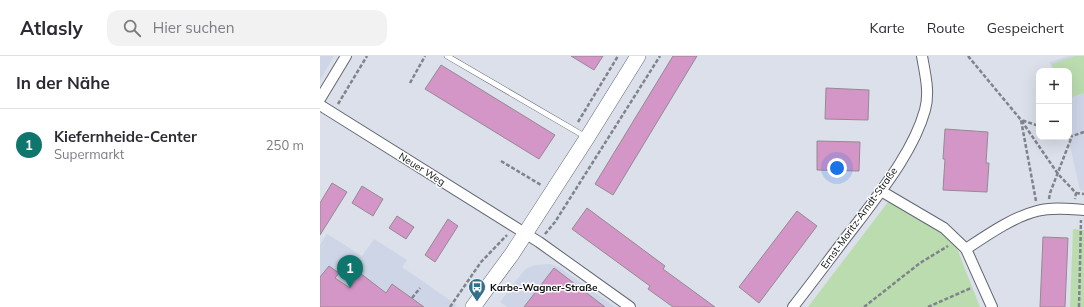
<!DOCTYPE html>
<html lang="de">
<head>
<meta charset="utf-8">
<style>
  body { margin:0; font-family:Mulish,sans-serif; background:#f2f2f3; color:#2b2b33 }
  .controls { position:absolute; right:12px; top:12px; display:grid; overflow:hidden; border-radius:8px; box-shadow:0 4px 16px #0002 }
  .controls button { width:36px; height:36px; display:grid; place-items:center; padding:0; border:0; border-bottom:1px solid #e1e1e2; background:#fff; color:#2b2b33; font:20px sans-serif }
  .you { position:absolute; left:517px; top:112px; width:14px; height:14px; margin:-10px; border:3px solid #fff; border-radius:50%; background:#1a73e8; box-shadow:0 0 0 6px #1a73e833 }
  .badge { display:grid; place-items:center; width:26px; height:26px; border-radius:50%; background:#0f766e; color:#fff; font-size:13px; font-weight:700 }
  .pin { position:absolute; translate:-50% -33px; filter:drop-shadow(0 1px 2px #0008) }
  .pin::after { content:''; position:absolute; top:21px; width:14px; height:12px; background:inherit; clip-path:polygon(0 0,100% 0,50% 100%) }
  .list { margin:0; padding:0; list-style:none }
  h2 { display:flex; justify-content:space-between; align-items:center; height:52px; margin:0; padding:0 16px; font-size:17px }
  h2 small { font-size:13px; font-weight:400; color:#7c7c81 }
  .list li { display:grid; grid-template-columns:26px 1fr auto; gap:12px; align-items:center; box-sizing:border-box; height:72px; padding:0 16px; border-top:1px solid #e1e1e2 }
  .list b { display:block; font-size:15px; white-space:nowrap }
  .list p { margin:0; font-size:13px; white-space:nowrap; color:#7c7c81 }
  .list em { font-size:13px; font-style:normal; color:#7c7c81 }
  .icon { flex:none; width:22px; height:22px; fill:none; stroke:currentColor; stroke-width:2; stroke-linecap:round; stroke-linejoin:round }
  .map { position:relative; flex:none; width:764px; height:251px; overflow:hidden }
  header { display:flex; align-items:center; gap:24px; box-sizing:border-box; height:56px; padding:0 20px; background:#fff; border-bottom:1px solid #e1e1e2 }
  header strong { font-size:19px }
  nav { display:flex; gap:22px; margin-inline-start:auto; font-size:14px }
  .search { width:280px; height:36px; background:#f2f2f3; display:flex; align-items:center; gap:10px; box-sizing:border-box; padding:0 14px; border-radius:12px; color:#7c7c81; font-size:15px }
  main { display:flex }
  aside { flex:1; background:#fff }
  .map>svg:first-child { display:block }
  .built { fill:#ced5e7 }
  .green { fill:#bbdcaf }
  .building { fill:#d495c7; stroke:#948a92 }
  .lines { fill:none; stroke-linecap:round; stroke-linejoin:round }
  .lane-casing { stroke:#636771; stroke-width:6 }
  .street-casing { stroke:#636771; stroke-width:12 }
  .secondary-casing { stroke:#636771; stroke-width:16 }
  .path { stroke:#7f838a; stroke-width:2.5; stroke-dasharray:4 2; stroke-linecap:butt }
  .lane { stroke:#fff; stroke-width:5 }
  .street { stroke:#fff; stroke-width:10 }
  .secondary { stroke:#fff; stroke-width:15 }
  .labels { text-anchor:middle; dominant-baseline:central; stroke-width:3; stroke-linejoin:round; paint-order:stroke }
  .street-label { font-size:10px; fill:#0a0c0f; stroke:#fff }
  .poi-label { font-size:10px; font-weight:bold; fill:#0a0c0f; stroke:#fff; text-anchor:start }
</style>
</head>
<body>
<header>
<strong>Atlasly</strong>
<div class="search"><svg class="icon" aria-label="search" viewBox="0 0 24 24"><circle cx="10" cy="10" r="6"/><path d="M15 15l6 6"/></svg>Hier suchen</div>
<nav><a>Karte</a><a>Route</a><a>Gespeichert</a></nav>
</header>
<main>
<aside>
<h2>In der Nähe<small></small></h2>
<ul class="list">
<li><span class="badge">1</span><div><b>Kiefernheide-Center</b><p>Supermarkt</p></div><em>250 m</em></li>
</ul>
</aside>
<div class="map">
<svg width="764" height="251" viewBox="0 0 764 251">
  <rect width="100%" height="100%" fill="#dce0eb"/>
  <g class="built">
    <polygon points="0,0 14,0 0,24"/>
    <polygon points="749,0 764,0 764,135 760,134 748,81 749,81 749,15 732,15 730,6"/>
    <polygon points="7,178 42,200 54,183 87,204 82,211 137,249 135,251 0,251 0,189"/>
    <polygon points="230,208 239,211 295,251 187,251 180,246 202,217 207,212 216,209"/>
  </g>
  <g class="green">
    <polygon points="755,0 764,0 764,37 749,42 749,15 734,15 732,8"/>
    <polygon points="568,146 622,176 636,190 660,251 488,251"/>
    <polygon points="753,173 764,174 764,251 750,251"/>
  </g>
  <g class="building">
    <polygon points="251,0 283,0 274,14"/>
    <polygon points="353,0 377,0 293,139 275,128"/>
    <polygon points="121,9 235,79 219,103 105,33"/>
    <polygon points="506,32 549,34 548,64 505,63"/>
    <polygon points="625,73 668,76 666,107 669,107 667,136 623,134 625,103 623,103"/>
    <polygon points="497,85 540,86 539,115 497,114"/>
    <polygon points="12,127 27,136 0,179 0,147"/>
    <polygon points="42,130 63,143 53,160 32,147"/>
    <polygon points="267,152 345,210 343,213 395,251 353,251 328,233 330,230 252,173"/>
    <polygon points="477,155 497,170 439,247 419,231"/>
    <polygon points="77,160 94,171 86,183 69,172"/>
    <polygon points="128,163 138,170 115,206 105,199"/>
    <polygon points="723,181 748,182 745,251 720,251"/>
    <polygon points="9,210 19,217 15,222 30,232 40,217 66,237 72,228 104,251 0,251 0,221"/>
    <polygon points="234,212 285,251 204,251"/>
  </g>
  <g class="lines">
    <defs>
      <polyline id="lane" points="127,0 266,81"/>
      <g id="street">
        <polyline points="0,43 26,0"/>
        <polyline points="0,49 219,186 310,251"/>
        <polyline points="561,135 624,172 646,193 672,251"/>
        <path d="M646 193C667 179 693 161 717 155 732 151 749 153 764 154"/>
        <path d="M473 251C495 223 516 194 538 166 562 134 594 94 605 54 610 36 605 18 602 0"/>
      </g>
      <polyline id="secondary" points="153,251 192,198 267,82 318,0"/>
    </defs>
    <use href="#lane" class="lane-casing"/>
    <use href="#street" class="street-casing"/>
    <use href="#secondary" class="secondary-casing"/>
    <g class="path">
      <polyline points="648,0 701,64 738,118 756,137 755,143"/>
      <polyline points="90,27 105,0"/>
      <polyline points="18,48 47,0"/>
      <polyline points="258,66 298,0"/>
      <polyline points="749,79 752,80 764,76"/>
      <polyline points="181,105 221,129"/>
      <polyline points="756,137 764,138"/>
      <polyline points="729,143 730,137 752,80"/>
      <polyline points="716,145 701,64 719,70"/>
      <polyline points="225,178 235,166 340,0"/>
      <polyline points="92,242 100,232"/>
      <polyline points="130,251 161,206 187,179"/>
      <polyline points="544,251 600,207 628,190"/>
      <polyline points="608,251 651,232"/>
      <polyline points="759,251 761,164"/>
    </g>
    <use href="#lane" class="lane"/>
    <use href="#street" class="street"/>
    <use href="#secondary" class="secondary"/>
  </g>
  <defs>
    <symbol id="bus-pin" viewBox="-11 -11 22 30"><path d="M0 17L-7.5 6A9.5 9.5 0 1 1 7.5 6Z" fill="#336f87" stroke="#fff"/><path d="M-5-6H5V4H4V6H2V4H-2V6H-4V4H-5ZM-3.5-4V0h7V-4ZM-3.5 1.2v1.5H-2V1.2ZM2 1.2v1.5H3.5V1.2Z" fill="#fff"/></symbol>
  </defs>
  <g fill-rule="evenodd">
    <use href="#bus-pin" x="147" y="221" width="20" height="27"/>
  </g>
  <g class="labels">
    <g class="street-label">
      <text transform="translate(102 113) rotate(32)">Neuer Weg</text>
      <text transform="translate(539 162) rotate(-54)">Ernst-Moritz-Arndt-Straße</text>
    </g>
    <g class="poi-label">
      <text x="170" y="231">Karbe-Wagner-Straße</text>
    </g>
  </g>
</svg>
<div class="controls">
<button>+</button>
<button>−</button>
</div>
<div class="you"></div>
<div class="pin badge" style="left:30px;top:232px">1</div>
</div>
</main>
</body>
</html>
